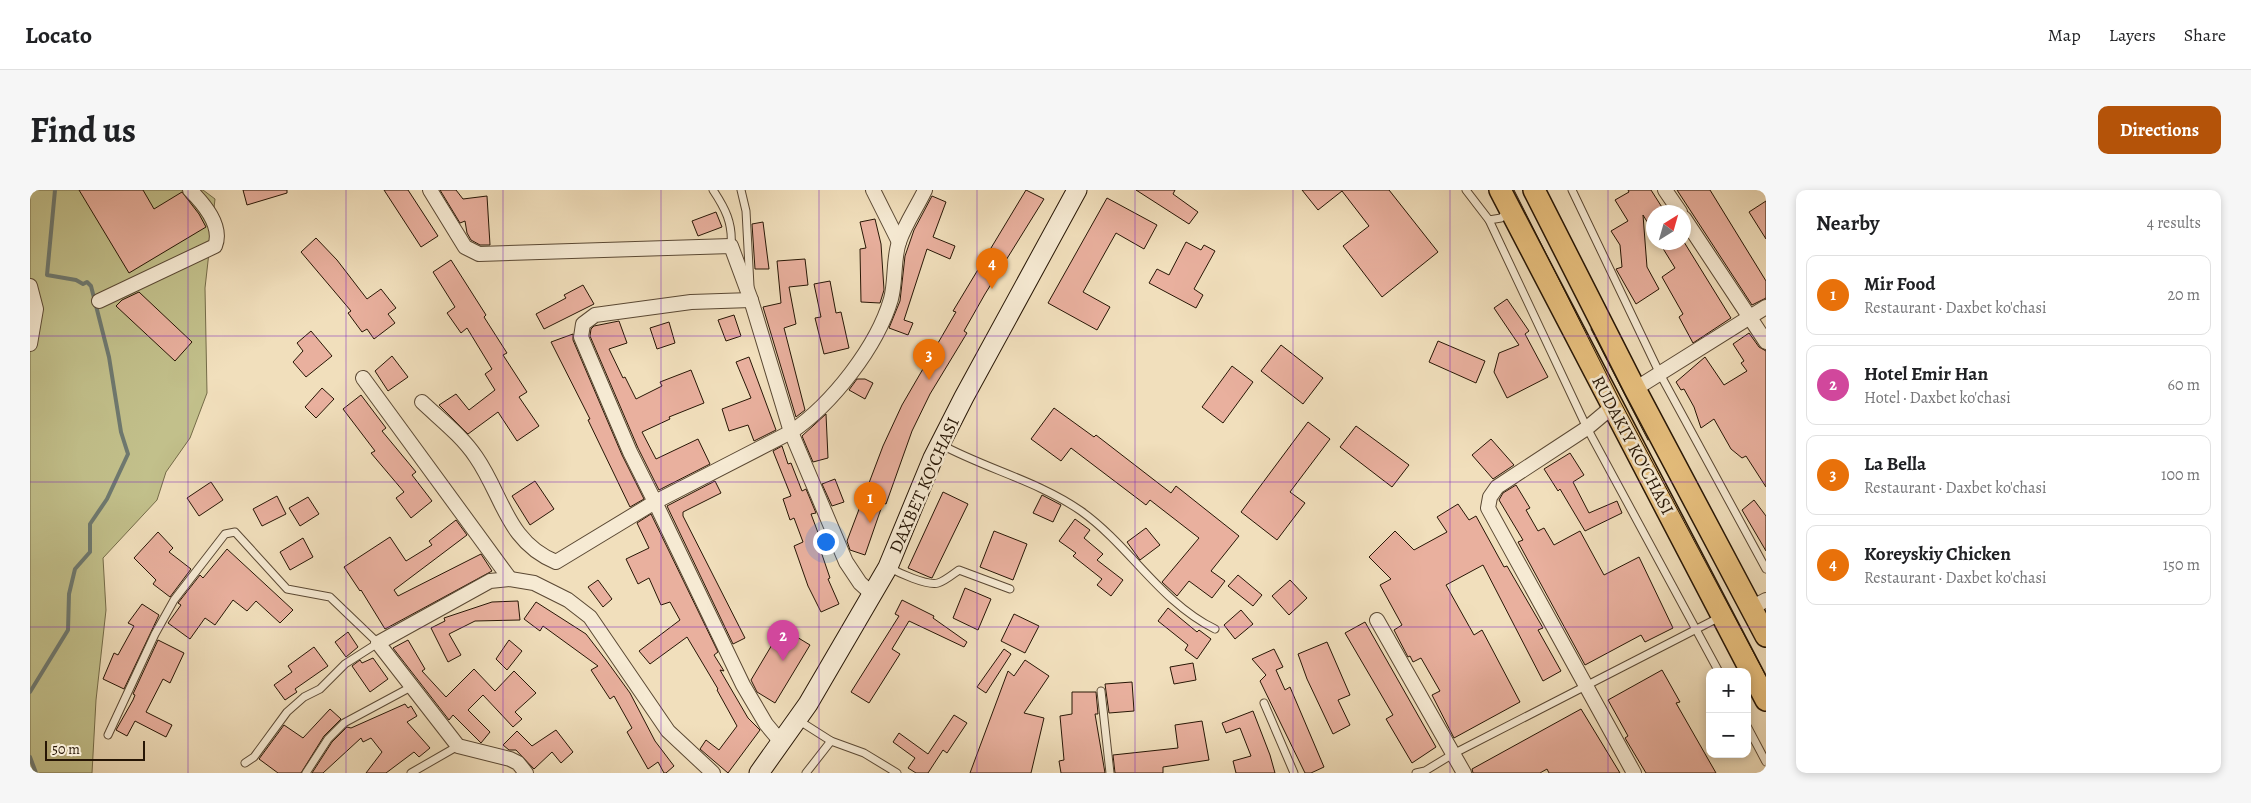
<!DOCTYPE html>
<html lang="en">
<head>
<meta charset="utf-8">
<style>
  body { margin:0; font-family:Alegreya,serif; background:#f6f6f6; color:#202124 }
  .controls { position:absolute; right:15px; bottom:15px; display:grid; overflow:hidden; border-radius:10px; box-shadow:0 2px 8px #0003 }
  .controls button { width:45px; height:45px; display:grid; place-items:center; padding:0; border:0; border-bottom:1px solid #e0e0e0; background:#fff; color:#202124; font:25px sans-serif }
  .compass { position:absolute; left:1616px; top:15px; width:45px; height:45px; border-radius:50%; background:#fff; box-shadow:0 2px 8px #0003; rotate:37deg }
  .scale { position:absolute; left:15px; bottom:12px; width:100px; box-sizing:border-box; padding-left:5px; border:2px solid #271605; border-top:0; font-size:14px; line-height:18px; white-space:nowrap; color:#271605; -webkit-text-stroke:4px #f6ead3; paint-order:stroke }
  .you { position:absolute; left:795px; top:351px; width:18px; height:18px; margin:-12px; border:4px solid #fff; border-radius:50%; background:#1a73e8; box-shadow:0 0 0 8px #1a73e833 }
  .badge { display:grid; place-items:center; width:32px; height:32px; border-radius:50%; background:#b45309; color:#fff; font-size:16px; font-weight:700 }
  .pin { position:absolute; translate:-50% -41px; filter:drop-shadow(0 1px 2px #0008) }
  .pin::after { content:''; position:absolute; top:26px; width:18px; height:15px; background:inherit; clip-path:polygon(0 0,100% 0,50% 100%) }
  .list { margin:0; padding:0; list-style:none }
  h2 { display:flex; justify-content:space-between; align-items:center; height:65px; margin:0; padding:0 20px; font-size:21px }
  h2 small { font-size:16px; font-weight:400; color:#757577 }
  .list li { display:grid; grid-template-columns:32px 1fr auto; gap:15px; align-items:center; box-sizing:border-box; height:80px; margin:0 10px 10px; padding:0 10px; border:1px solid #e0e0e0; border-radius:10px }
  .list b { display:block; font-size:19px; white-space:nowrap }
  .list p { margin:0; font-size:16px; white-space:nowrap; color:#757577 }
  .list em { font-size:16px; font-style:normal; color:#757577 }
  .map { position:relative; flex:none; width:1736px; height:583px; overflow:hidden; border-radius:10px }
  header { display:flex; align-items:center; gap:30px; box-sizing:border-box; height:70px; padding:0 25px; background:#fff; border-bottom:1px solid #e0e0e0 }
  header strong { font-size:24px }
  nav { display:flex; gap:28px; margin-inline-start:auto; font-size:18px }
  .intro { display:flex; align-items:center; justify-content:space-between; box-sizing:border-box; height:120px; padding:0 30px }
  h1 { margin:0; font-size:35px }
  .button { padding:12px 22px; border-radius:10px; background:#b45309; color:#fff; font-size:18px; font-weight:700 }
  main { display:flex; gap:30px; padding:0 30px }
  aside { flex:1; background:#fff; border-radius:10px; box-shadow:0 2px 8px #0003 }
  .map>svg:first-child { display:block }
  .green { fill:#c2c08b; stroke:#746b48 }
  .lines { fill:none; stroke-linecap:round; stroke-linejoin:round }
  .stream { stroke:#6e7970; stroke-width:4 }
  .building { fill:#e9b09e; stroke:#271605 }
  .lane-casing { stroke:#5a4833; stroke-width:9 }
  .street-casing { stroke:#5a4833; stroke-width:16 }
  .secondary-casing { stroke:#271605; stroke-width:21 }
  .primary-casing { stroke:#271605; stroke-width:24 }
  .lane { stroke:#f6ead3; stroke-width:7 }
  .street { stroke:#f6ead3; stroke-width:14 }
  .secondary { stroke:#f6ead3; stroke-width:19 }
  .primary { stroke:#e8c07e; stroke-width:21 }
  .tram { stroke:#271605; stroke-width:1 }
  .grid { fill:none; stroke:#7b2cbf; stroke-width:1; stroke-opacity:0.55 }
  .labels { text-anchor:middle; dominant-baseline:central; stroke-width:5; stroke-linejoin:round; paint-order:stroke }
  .street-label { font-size:18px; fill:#271605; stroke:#f6ead3 }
</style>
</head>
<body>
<header>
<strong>Locato</strong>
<nav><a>Map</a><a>Layers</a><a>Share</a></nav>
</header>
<div class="intro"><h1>Find us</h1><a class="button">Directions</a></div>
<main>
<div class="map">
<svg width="1736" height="583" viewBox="0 0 1736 583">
  <rect width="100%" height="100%" fill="#f1dfbc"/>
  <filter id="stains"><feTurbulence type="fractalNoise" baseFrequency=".004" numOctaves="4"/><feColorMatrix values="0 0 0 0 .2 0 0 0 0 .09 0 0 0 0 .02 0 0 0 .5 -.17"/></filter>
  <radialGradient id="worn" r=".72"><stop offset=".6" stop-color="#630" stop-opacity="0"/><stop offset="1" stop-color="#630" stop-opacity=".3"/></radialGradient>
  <polygon class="green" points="0,0 173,0 185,9 175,98 177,203 160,248 136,282 127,310 73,368 76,420 66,510 62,583 0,583"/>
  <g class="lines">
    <g class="stream">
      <polyline points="0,502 38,440 39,404 45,379 60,362 60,334 77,309 98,264 91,242 79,167 61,96 57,92 53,94 46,90 17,85 25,0"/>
      <polyline points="0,567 6,583"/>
    </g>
  </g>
  <g class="building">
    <polygon points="49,0 113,0 124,19 152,2 169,24 176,37 99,83"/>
    <polygon points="213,0 257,0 257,3 217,15"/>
    <polygon points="354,0 378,0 408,46 391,57"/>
    <polygon points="410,0 426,0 433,9 457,6 460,55 450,55 441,50 437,43 435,31 430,33"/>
    <polygon points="996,0 1014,9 955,104 934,141 937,143 900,204 882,241 856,314 853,313 835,365 820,360 817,351 853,256 872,215 926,122 923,121"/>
    <polygon points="1106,0 1145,0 1143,4 1168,22 1159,34"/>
    <polygon points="1272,0 1359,0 1408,62 1352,107 1313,56 1339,36 1312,1 1288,20"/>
    <polygon points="1598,0 1621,0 1635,22 1624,22 1624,43 1613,25 1617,77 1629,99 1606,114 1586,79 1592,77 1590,55 1581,41 1598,31 1585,10 1599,2"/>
    <polygon points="1647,0 1680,0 1736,91 1736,108 1722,115"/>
    <polygon points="902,6 916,12 903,47 925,56 920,69 897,59 874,130 883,133 878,145 859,138 870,111 875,66 884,40"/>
    <polygon points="1077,8 1127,35 1114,59 1086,43 1053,102 1080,117 1067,140 1018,113"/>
    <polygon points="1736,11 1736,49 1719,22"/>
    <polygon points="686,22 692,37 668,46 662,31"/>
    <polygon points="845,29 851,54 854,100 850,113 831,112 830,59 836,58 830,32"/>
    <polygon points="733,32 739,79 725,79 722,34"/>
    <polygon points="286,48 307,70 337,109 351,99 366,118 358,124 365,133 344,149 337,139 332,142 318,123 321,121 271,62"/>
    <polygon points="1156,52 1171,60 1174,55 1185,61 1164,99 1173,105 1166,118 1119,93 1127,79 1139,85"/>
    <polygon points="1629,52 1654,52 1701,128 1663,153 1649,127 1653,124 1632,87 1645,78"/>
    <polygon points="775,69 778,95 759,97 766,134 754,138 775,220 766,227 733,117 751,113 747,71"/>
    <polygon points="421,70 456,125 454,127 477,163 473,165 497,202 489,207 509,236 487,251 468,222 438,244 409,215 426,204 439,220 465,200 455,184 462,179 437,138 431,143 417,123 425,117 403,82"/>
    <polygon points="800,91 806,123 811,122 819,158 794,164 785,128 791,127 784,94"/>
    <polygon points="553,95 564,114 514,139 506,124 536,108 534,105"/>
    <polygon points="109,102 162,152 145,171 86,116 92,110"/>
    <polygon points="1477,109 1499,141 1495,144 1518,187 1477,208 1464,182 1469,163 1489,155 1464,118"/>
    <polygon points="704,125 711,146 696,151 688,130"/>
    <polygon points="589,131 597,153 579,159 593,188 595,187 606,209 632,196 630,192 661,180 674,213 639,227 640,229 612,242 626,269 668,249 680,274 629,300 608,258 560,146 561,139 564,136"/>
    <polygon points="639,132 645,153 627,159 620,138"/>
    <polygon points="281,141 302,166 276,187 263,172 273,161 267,153"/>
    <polygon points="1719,143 1729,157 1736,161 1736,297 1716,266 1712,268 1701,259 1684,229 1671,238 1664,217 1654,199 1651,200 1646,192 1675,167 1694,195 1717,181 1711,173 1714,171 1703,154"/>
    <polygon points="543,144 543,150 592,265 614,309 600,317 558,230 560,229 521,152"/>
    <polygon points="1408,151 1455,171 1446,193 1399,172"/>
    <polygon points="1251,155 1293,188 1273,214 1231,181"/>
    <polygon points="362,166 378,187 358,201 345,181"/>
    <polygon points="719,167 746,240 724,251 718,235 699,241 692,219 721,208 706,172"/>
    <polygon points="1202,176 1223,192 1193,233 1172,217"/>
    <polygon points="827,189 835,189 843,193 835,209 819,200"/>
    <polygon points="292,198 304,209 286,228 275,217"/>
    <polygon points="331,205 356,238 352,241 386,282 382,285 402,311 381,328 366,308 374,302 341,263 345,261 313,219"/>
    <polygon points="1024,218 1064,247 1066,245 1141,303 1146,296 1209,346 1181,381 1195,391 1182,408 1159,391 1147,406 1132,392 1169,348 1120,310 1116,315 1041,258 1031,271 1001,249"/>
    <polygon points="796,224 798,268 783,272 772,246"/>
    <polygon points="1278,232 1300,249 1260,302 1275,313 1247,350 1211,322"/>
    <polygon points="1326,236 1379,275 1362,297 1310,257"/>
    <polygon points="1461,249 1484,275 1463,289 1442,265"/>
    <polygon points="752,256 758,274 761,273 772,301 776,299 786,323 781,324 790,348 786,347 800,388 798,389 809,414 791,422 778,396 764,356 773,352 764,328 760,330 753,309 761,306 743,261"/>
    <polygon points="1540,263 1554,285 1543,292 1559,323 1587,311 1592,323 1555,341 1530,299 1528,301 1514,279"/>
    <polygon points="805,289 814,312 802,316 792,294"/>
    <polygon points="505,291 524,319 500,335 482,306"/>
    <polygon points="685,291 691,303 653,322 653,326 715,448 703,454 637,316"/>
    <polygon points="181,292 193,310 169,326 157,308"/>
    <polygon points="1486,295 1500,318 1496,320 1508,341 1514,338 1524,355 1550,341 1574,385 1609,367 1643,438 1615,452 1611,445 1555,475 1488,352 1493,350 1469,310 1473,303"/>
    <polygon points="913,302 938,314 902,388 899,387 878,378"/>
    <polygon points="1012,305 1031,315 1023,332 1003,323"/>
    <polygon points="247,306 256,324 232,336 223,319"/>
    <polygon points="278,307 289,324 270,336 259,318"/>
    <polygon points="1724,310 1736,326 1736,361 1712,320"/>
    <polygon points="1428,314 1439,330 1446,326 1474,377 1477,376 1513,438 1508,440 1531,481 1513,491 1453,375 1416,395 1444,445 1452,440 1490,512 1424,548 1402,505 1410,501 1391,468 1383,472 1380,466 1378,467 1364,440 1372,435 1350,395 1361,389 1339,367 1365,341 1384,360 1417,342 1407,327"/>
    <polygon points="621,324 688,462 684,465 694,481 690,480 718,528 730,540 698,583 670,559 676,550 689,560 707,536 687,500 688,499 657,447 620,474 609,461 650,430 640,412 631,415 619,388 608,394 596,369 619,358 607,333"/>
    <polygon points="1045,329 1060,340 1054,348 1073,364 1067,370 1093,390 1081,406 1067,395 1072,389 1043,366 1046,363 1029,351"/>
    <polygon points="426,330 437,345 364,400 368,406 451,364 462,381 355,439 331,400 330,401 314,377 360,347 376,371 402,355 399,351"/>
    <polygon points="1116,338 1130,355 1110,370 1097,352"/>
    <polygon points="964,341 997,354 983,390 950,377"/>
    <polygon points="128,342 143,358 139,362 161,379 140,407 123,394 126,390 104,368"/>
    <polygon points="273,348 283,367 260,380 250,362"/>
    <polygon points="197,359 263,420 250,433 226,411 217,421 203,410 185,435 175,428 160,449 138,433 151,415 148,413 170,385 173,388"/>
    <polygon points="1208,385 1232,405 1223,416 1198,396"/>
    <polygon points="568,390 582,409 573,417 558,397"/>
    <polygon points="1260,390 1277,408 1259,425 1242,406"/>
    <polygon points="935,398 961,409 948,440 923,428"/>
    <polygon points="872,410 904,426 903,428 937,452 934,457 879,431 862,459 870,464 839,513 821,502 869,426 865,424"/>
    <polygon points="488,411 490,430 445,431 419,444 431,465 418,472 401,438 415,431 414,428 462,412"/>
    <polygon points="506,412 556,444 576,470 600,503 625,551 644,576 636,583 634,583 628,572 618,579 597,542 602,538 584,506 580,509 561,480 568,476 513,436 510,441 494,429"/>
    <polygon points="112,414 129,425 94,499 73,489 84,463 88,465 104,436 98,433"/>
    <polygon points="1138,418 1167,442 1169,440 1181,449 1167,469 1155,460 1158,455 1128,431"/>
    <polygon points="1211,420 1223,434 1205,449 1194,435"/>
    <polygon points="984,424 1009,436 995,463 971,451"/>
    <polygon points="1335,432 1406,557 1382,573 1356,529 1363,525 1315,443"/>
    <polygon points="752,438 780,455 745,513 727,502 721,490"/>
    <polygon points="318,442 328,457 316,467 305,452"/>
    <polygon points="128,450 154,463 140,493 133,489 116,522 142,535 136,547 105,531 97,546 86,540 103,510 105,505 103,504"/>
    <polygon points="378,450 395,479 392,481 416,507 444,479 465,501 484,481 506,503 485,522 492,529 483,537 453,505 438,520 460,542 451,553 423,525 419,530 363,458"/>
    <polygon points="479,450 492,461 477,480 466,469"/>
    <polygon points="1297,452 1320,505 1308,510 1320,535 1303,544 1277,489 1268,464"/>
    <polygon points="284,457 298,476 265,499 267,502 255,510 244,495 262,482 258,476"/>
    <polygon points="974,459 981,464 956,503 947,497"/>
    <polygon points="1244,459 1253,477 1246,480 1255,500 1260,497 1294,577 1281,583 1275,583 1230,491 1236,485 1222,469"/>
    <polygon points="343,468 358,489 340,502 322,476 330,470 332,473"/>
    <polygon points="995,470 1019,486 994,523 1014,528 1001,583 940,583 978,481 984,486"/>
    <polygon points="1163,473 1166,490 1144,494 1140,477"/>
    <polygon points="1632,480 1650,512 1646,513 1686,583 1616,583 1595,548 1598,546 1578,510"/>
    <polygon points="1102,492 1104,521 1079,523 1075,494"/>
    <polygon points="1042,502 1066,502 1068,524 1065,524 1075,583 1031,583 1029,571 1034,570 1030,526 1042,524"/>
    <polygon points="375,514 378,518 381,516 387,526 377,532 400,558 389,567 384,562 356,583 336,583 352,562 341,548 333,552 331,548 293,583 282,583 302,552 317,537 321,538"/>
    <polygon points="300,519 311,529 294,546 271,583 248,583 229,569 254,535 273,548"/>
    <polygon points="1551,519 1590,583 1519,583 1517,579 1510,583 1443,583 1442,579"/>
    <polygon points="1223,521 1240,565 1245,583 1206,583 1203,571 1221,566 1210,538 1196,543 1192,533"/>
    <polygon points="924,525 937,533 917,563 913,560 898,583 886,583 878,578 885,568 863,552 869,543 898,564"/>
    <polygon points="1172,531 1179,570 1133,577 1133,583 1085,583 1083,565 1148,558 1145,535"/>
    <polygon points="526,540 543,562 531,573 522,562 504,579 486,560 479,560 473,555 487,541 502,556"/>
  </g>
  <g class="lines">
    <defs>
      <g id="lane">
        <path d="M683 0C695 18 703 33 701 56"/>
        <polyline points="711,0 716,21 720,96"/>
        <polyline points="1436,0 1459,30 1471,28 1477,22"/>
        <polyline points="1542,0 1630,184 1736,379"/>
        <polyline points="1459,30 1557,238 1689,482"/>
        <path d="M910 254C956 279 1008 291 1051 321 1100 356 1130 412 1185 439"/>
        <path d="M858 377C869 383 897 396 908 393 915 391 923 384 929 380L980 399"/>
        <polyline points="1071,501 1080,583"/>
        <polyline points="1234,513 1264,583"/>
        <polyline points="768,530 801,551 834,563 867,583"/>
        <polyline points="1717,536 1736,572"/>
        <polyline points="78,545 125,444 144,410 195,344 205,342 257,399 300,407 348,453 315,474 290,499 274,507 257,522 224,567 215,573"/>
        <polyline points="276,583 298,549 314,533 381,497"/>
        <polyline points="381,583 428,556"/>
        <polyline points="776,583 801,551"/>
        <polyline points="1386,583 1395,581 1423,564 1690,427"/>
      </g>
      <g id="street">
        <polyline points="400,0 435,57 449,64 701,56 721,110 761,242 816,372 830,393 841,403"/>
        <polyline points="843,0 869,52"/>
        <polyline points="1635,0 1650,22"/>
        <polyline points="1654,28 1736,152"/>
        <polyline points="0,96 6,119 0,154"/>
        <path d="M69 111 185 56C193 36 174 14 160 0"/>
        <polyline points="333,188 480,389"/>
        <polyline points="1605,199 1736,117"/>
        <path d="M392 212C410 229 432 246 446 267 473 306 477 352 526 372L625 312 600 262 551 147 553 134 565 125 661 112 721 110"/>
        <polyline points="1582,217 1557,238 1467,297 1460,307 1458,318 1604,583"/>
        <polyline points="1721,418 1736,410"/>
        <polyline points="1347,430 1434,583"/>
        <path d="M751 552 736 534 713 495 625 312 761 242C802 214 847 157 861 109 866 90 863 70 869 52 875 34 887 17 895 0"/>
        <polyline points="496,583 488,573 480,569 428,556 348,453 460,391 480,389 504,393 538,410 560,427 638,541 683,583"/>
      </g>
      <polyline id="secondary" points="729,583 778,514 858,377 903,268 934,207 1047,0"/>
      <g id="primary">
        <polyline points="1470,0 1736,510"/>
        <polyline points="1504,0 1605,199 1736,446"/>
      </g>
    </defs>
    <use href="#lane" class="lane-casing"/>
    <use href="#street" class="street-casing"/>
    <use href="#secondary" class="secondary-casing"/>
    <use href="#primary" class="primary-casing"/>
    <use href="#lane" class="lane"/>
    <use href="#street" class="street"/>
    <use href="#secondary" class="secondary"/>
    <use href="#primary" class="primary"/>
    <g class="tram">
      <polyline points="1484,0 1590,211 1736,486"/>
      <polyline points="1561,139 1618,250"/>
    </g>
  </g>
  <path class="grid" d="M158 0V583M316 0V583M473 0V583M631 0V583M789 0V583M947 0V583M1105 0V583M1263 0V583M1420 0V583M1578 0V583M0 146H1736M0 292H1736M0 437H1736"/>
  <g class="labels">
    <g class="street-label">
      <text transform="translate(1603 255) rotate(62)">RUDAKIY KO'CHASI</text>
      <text transform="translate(894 295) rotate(-66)">DAXBET KO'CHASI</text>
    </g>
  </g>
  <rect width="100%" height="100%" filter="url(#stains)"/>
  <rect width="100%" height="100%" fill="url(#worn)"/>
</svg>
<div class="controls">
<button>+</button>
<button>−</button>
</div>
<svg class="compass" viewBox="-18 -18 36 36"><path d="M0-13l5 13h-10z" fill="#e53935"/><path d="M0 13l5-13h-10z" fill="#757577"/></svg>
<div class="scale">50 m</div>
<div class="you"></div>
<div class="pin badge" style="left:840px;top:333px;background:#e8710a">1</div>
<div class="pin badge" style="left:753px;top:471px;background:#d1479c">2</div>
<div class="pin badge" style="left:899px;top:190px;background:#e8710a">3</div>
<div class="pin badge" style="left:962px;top:99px;background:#e8710a">4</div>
</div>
<aside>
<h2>Nearby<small>4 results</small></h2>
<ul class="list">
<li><span class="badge" style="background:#e8710a">1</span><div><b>Mir Food</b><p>Restaurant · Daxbet ko'chasi</p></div><em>20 m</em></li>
<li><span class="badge" style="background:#d1479c">2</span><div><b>Hotel Emir Han</b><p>Hotel · Daxbet ko'chasi</p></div><em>60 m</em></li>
<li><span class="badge" style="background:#e8710a">3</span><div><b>La Bella</b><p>Restaurant · Daxbet ko'chasi</p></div><em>100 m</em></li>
<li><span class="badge" style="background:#e8710a">4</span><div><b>Koreyskiy Chicken</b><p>Restaurant · Daxbet ko'chasi</p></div><em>150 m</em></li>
</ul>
</aside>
</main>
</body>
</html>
